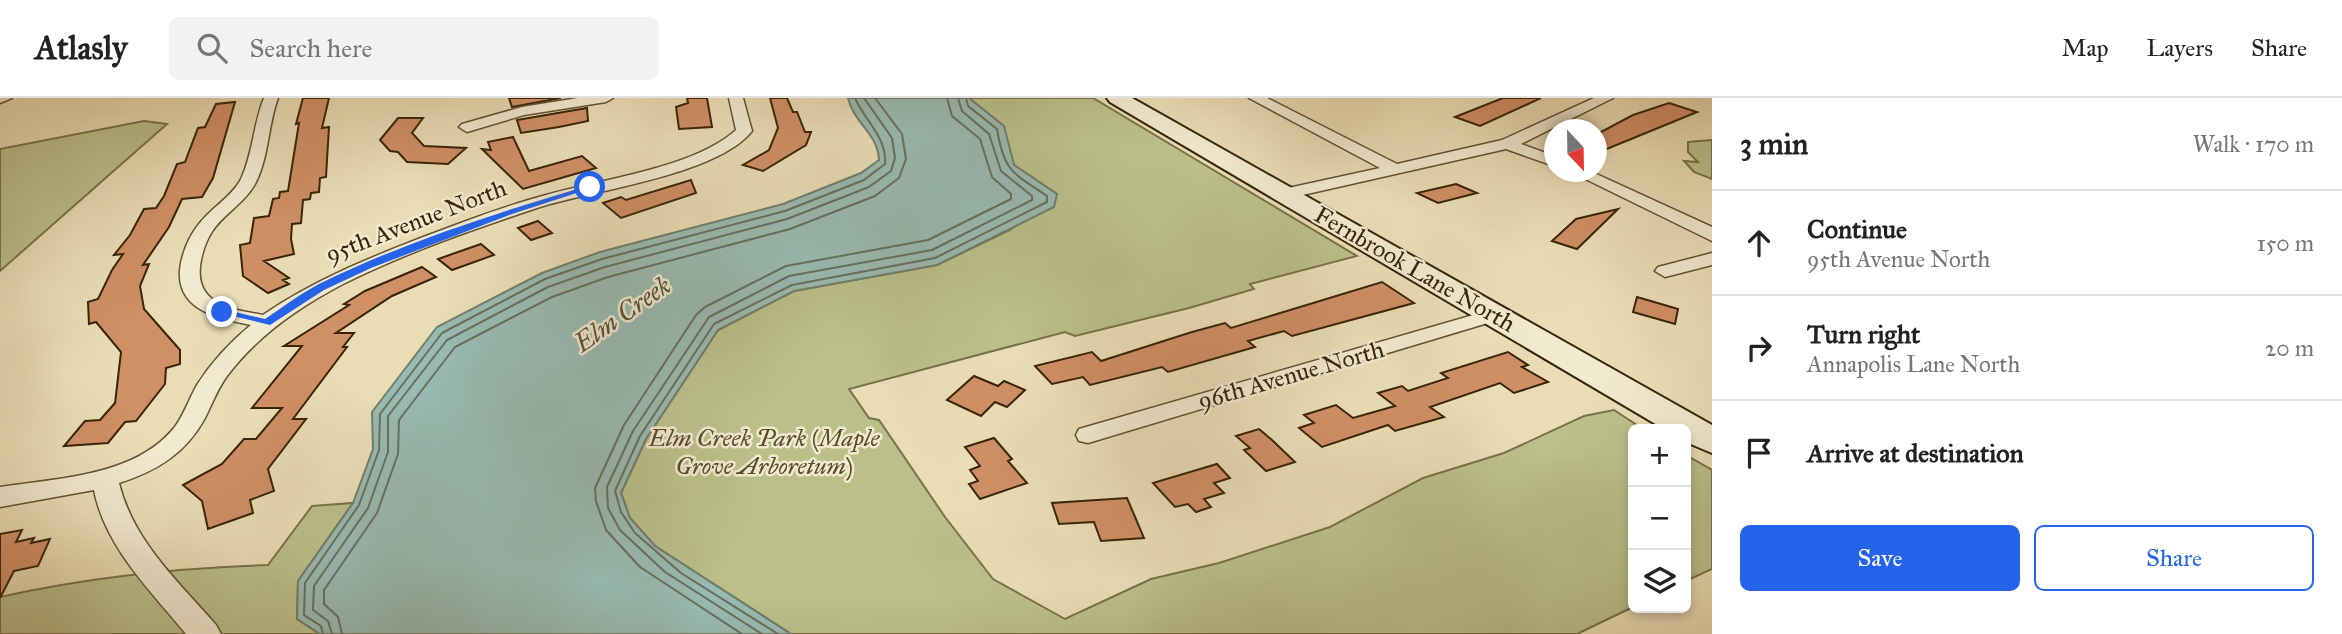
<!DOCTYPE html>
<html lang="en">
<head>
<meta charset="utf-8">
<style>
  body { margin:0; font-family:"IM FELL Great Primer",serif; background:#f2f2f2; color:#222 }
  .controls { position:absolute; right:21px; bottom:21px; display:grid; overflow:hidden; border-radius:10px; box-shadow:0 4px 10px #0003 }
  .controls button { width:63px; height:63px; display:grid; place-items:center; padding:0; border:0; border-bottom:2px solid #e0e0e0; background:#fff; color:#222; font:35px sans-serif }
  .compass { position:absolute; left:1544px; top:21px; width:63px; height:63px; border-radius:50%; background:#fff; box-shadow:0 4px 10px #0003; rotate:158deg }
  .stop { position:absolute; width:21px; height:21px; margin:-16px; border:5px solid #2563eb; border-radius:50%; background:#fff }
  .stop.end { background:#2563eb; border-color:#fff; box-shadow:0 2px 7px #0008 }
  .list { margin:0; padding:0; list-style:none }
  h2 { display:flex; justify-content:space-between; align-items:center; height:91px; margin:0; padding:0 28px; font-size:30px }
  h2 small { font-size:23px; font-weight:400; color:#767676 }
  .list li { display:grid; grid-template-columns:46px 1fr auto; gap:21px; align-items:center; box-sizing:border-box; height:105px; padding:0 28px; border-top:2px solid #e0e0e0 }
  .list b { display:block; font-size:26px; white-space:nowrap }
  .list p { margin:0; font-size:23px; white-space:nowrap; color:#767676 }
  .list em { font-size:23px; font-style:normal; color:#767676 }
  .actions { display:flex; gap:14px; padding:21px 28px }
  .actions a { flex:1; padding:16px 0; border:2px solid #2563eb; border-radius:10px; text-align:center; font-size:24px; color:#2563eb }
  .actions .main { background:#2563eb; color:#fff }
  .icon { flex:none; width:38px; height:38px; fill:none; stroke:currentColor; stroke-width:2; stroke-linecap:round; stroke-linejoin:round }
  .map { position:relative; flex:none; width:1712px; height:536px; overflow:hidden }
  header { display:flex; align-items:center; gap:42px; box-sizing:border-box; height:98px; padding:0 35px; background:#fff; border-bottom:2px solid #e0e0e0 }
  header strong { font-size:33px }
  nav { display:flex; gap:38px; margin-inline-start:auto; font-size:24px }
  .search { width:490px; height:63px; background:#f2f2f2; display:flex; align-items:center; gap:18px; box-sizing:border-box; padding:0 24px; border-radius:10px; color:#767676; font-size:26px }
  main { display:flex }
  aside { flex:1; background:#fff }
  .map>svg:first-child { display:block }
  .green { fill:#bbc08b; stroke:#7a724a; stroke-width:2 }
  .water { fill:#98bbb2; stroke:#727f6e; stroke-width:2 }
  .lines { fill:none; stroke-linecap:round; stroke-linejoin:round }
  .shore { stroke:#68705d; stroke-width:2 }
  .building { fill:#d08f65; stroke:#382508; stroke-width:2 }
  .street-casing { stroke:#645334; stroke-width:3 }
  .secondary-casing { stroke:#382508; stroke-width:4 }
  .street { fill:#f1e9d0; fill-rule:evenodd }
  .secondary { fill:#f1e9d0; fill-rule:evenodd }
  .route { fill:#2563eb }
  .labels { text-anchor:middle; dominant-baseline:central; stroke-width:5; stroke-linejoin:round; paint-order:stroke }
  .street-label { font-size:24px; fill:#382508; stroke:#f1e9d0 }
  .park-label { font-size:24px; font-style:italic; fill:#594c29; stroke:#f1e9d0 }
  .water-label { font-size:26px; font-style:italic; fill:#55523b; stroke:#f1e9d0 }
</style>
</head>
<body>
<header>
<strong>Atlasly</strong>
<div class="search"><svg class="icon" aria-label="search" viewBox="0 0 24 24"><circle cx="10" cy="10" r="6"/><path d="M15 15l6 6"/></svg>Search here</div>
<nav><a>Map</a><a>Layers</a><a>Share</a></nav>
</header>
<main>
<div class="map">
<svg width="1712" height="536" viewBox="0 0 1712 536">
  <rect width="100%" height="100%" fill="#eaddb6"/>
  <filter id="stains"><feTurbulence type="fractalNoise" baseFrequency=".00286" numOctaves="4"/><feColorMatrix values="0 0 0 0 .2 0 0 0 0 .09 0 0 0 0 .02 0 0 0 .5 -.17"/></filter>
  <radialGradient id="worn" r=".72"><stop offset=".6" stop-color="#630" stop-opacity="0"/><stop offset="1" stop-color="#630" stop-opacity=".3"/></radialGradient>
  <g class="green">
    <polygon points="969,0 1093,0 1357,158 1250,186 1254,191 1189,210 1075,238 1065,234 849,291 869,320 879,322 945,419 993,481 1065,521 1151,481 1219,465 1330,429 1423,380 1504,355 1584,318 1614,312 1643,331 1633,331 1633,509 1577,536 791,536 655,448 630,420 621,395 646,341 718,232 794,193 937,167 1010,132 1057,96 1014,67 1003,28"/>
    <polygon points="144,23 167,26 0,173 0,51"/>
    <polygon points="1712,42 1712,81 1694,74 1684,63 1698,64 1688,54 1688,44"/>
    <polygon points="1686,357 1712,372 1712,471 1686,483"/>
    <path d="M353 405 298 483 297 521 320 536H0V499C88 479 177 470 268 467L312 408Z"/>
  </g>
  <path class="water" d="M848 0H969L1004 28 1014 67 1057 96 1054 109 937 167 794 193 718 232 646 341 621 395 630 420 655 448 791 536H320L297 521 298 483 353 405 373 351 372 314 437 229 542 175 600 154 783 106 861 75 879 62C878 35 854 26 848 0Z"/>
  <g class="lines">
    <g class="shore">
      <path d="M323 536 321 528 304 517 305 485 359 407 379 352 380 316 442 235 545 181 602 161 785 113 864 82 885 66C887 39 865 23 855 0"/>
      <polyline points="332,536 328,523 313,512 314,488 368,410 388,354 388,318 447,242 548,189 605,169 787,121 869,89 891,73 895,60 892,40 864,0"/>
      <polyline points="342,536 338,519 324,506 324,492 377,415 398,356 399,322 455,249 552,199 608,179 790,131 875,98 899,80 906,61 902,36 875,0"/>
      <polyline points="742,536 640,469 606,432 596,403 595,390 624,327 696,217 705,209 786,168 928,142 1011,101 1011,96 992,79 980,41 952,18 947,0"/>
      <polyline points="762,536 665,474 620,432 608,410 607,389 633,333 709,219 789,178 932,152 1032,102 1032,98 1001,73 989,36 962,13 958,0"/>
      <path d="M778 536 681 475 635 435 621 414 615 393 640 338 714 226 792 187 935 160 1047 104V98C1013 75 1004 74 997 31L968 8 966 0"/>
    </g>
  </g>
  <g class="building">
    <polygon points="303,0 329,0 322,30 329,29 326,79 320,80 319,94 311,95 310,101 303,102 301,125 292,126 291,141 294,156 264,163 289,180 283,182 289,186 268,195 243,178 240,147 250,145 254,120 269,118 273,101 279,100 280,94 288,93 299,25 296,26"/>
    <polygon points="509,0 561,0 512,9"/>
    <polygon points="687,0 707,0 712,29 679,31 676,9 688,5"/>
    <polygon points="770,0 787,0 793,14 797,14 805,34 811,34 806,47 763,73 743,67 769,52 778,30"/>
    <polygon points="1503,0 1541,0 1480,28 1455,19"/>
    <polygon points="235,4 213,80 202,99 182,101 169,129 143,167 149,166 140,188 144,211 180,252 180,266 166,270 165,286 136,323 125,324 108,345 64,348 85,323 100,322 115,305 121,254 96,224 89,226 88,204 98,201 112,172 123,156 114,157 130,137 144,111 156,110 164,98 177,66 185,64 198,30 205,29 216,6"/>
    <polygon points="1669,5 1697,14 1597,55 1597,36 1633,17"/>
    <polygon points="587,10 588,23 559,29 521,35 517,22"/>
    <polygon points="398,20 423,20 412,35 424,48 466,50 448,66 407,64 398,54 390,53 380,42"/>
    <polygon points="513,39 529,73 582,58 596,70 523,91 482,51 491,52 488,44"/>
    <polygon points="691,82 696,95 621,120 603,105 621,99 626,102"/>
    <polygon points="1456,86 1477,95 1438,105 1417,95"/>
    <polygon points="1618,111 1577,151 1552,143 1576,121"/>
    <polygon points="538,123 552,135 531,142 518,130"/>
    <polygon points="481,146 494,157 452,172 438,161"/>
    <polygon points="422,169 436,179 392,198 336,235 354,235 343,249 347,249 293,321 306,321 268,371 274,393 250,402 253,415 208,431 202,403 183,387 222,366 244,341 256,341 282,310 252,310 302,248 284,248 349,207 344,206 365,193"/>
    <polygon points="1382,184 1414,205 1292,238 1284,233 1248,243 1255,249 1168,274 1162,269 1090,287 1083,279 1052,286 1035,268 1092,254 1101,263 1192,234 1225,225 1231,230"/>
    <polygon points="1637,199 1678,211 1675,226 1633,214"/>
    <polygon points="1508,254 1528,267 1522,269 1548,284 1514,295 1500,285 1430,309 1444,319 1395,333 1388,327 1322,349 1299,330 1314,325 1304,317 1336,307 1353,320 1395,308 1378,295 1402,288 1408,293 1448,280 1441,275"/>
    <polygon points="974,278 998,288 1004,283 1025,292 1007,309 995,304 981,318 947,302"/>
    <polygon points="1259,331 1272,342 1295,364 1266,373 1244,352 1250,350 1236,338"/>
    <polygon points="994,340 1012,361 1008,363 1027,385 980,401 969,386 978,383 970,372 980,368 965,349"/>
    <polygon points="1217,366 1230,380 1214,385 1224,395 1204,401 1211,409 1196,414 1188,406 1175,409 1153,385"/>
    <polygon points="1127,400 1144,440 1101,443 1094,424 1059,426 1052,405"/>
    <polygon points="22,432 16,444 34,440 31,445 50,441 38,468 14,473 0,500 0,436"/>
  </g>
  <g class="lines">
    <defs>
      <g id="street">
        <polygon points="0,0 12,0 0,5"/>
        <path d="M264 0H278C268 27 269 58 256 84 246 104 226 114 213 132 207 141 203 152 201 162 192 206 230 211 263 217 314 182 369 160 426 138 465 123 505 108 546 97 602 81 694 70 736 32L729 0H743L752 33C717 77 594 92 540 109 474 131 405 155 343 186 299 209 257 238 227 278 218 290 212 306 205 320 186 355 157 373 119 385 133 443 178 483 216 527L221 536H186C151 493 105 449 94 392L0 409V389C57 380 134 379 174 330 184 317 189 301 197 287 211 265 230 244 251 227 216 220 172 211 181 165 184 151 190 137 199 126 211 110 230 100 240 83 253 57 253 27 264 0Z"/>
        <polygon points="578,0 613,0 606,4 524,17 467,34 459,29 462,26 522,9"/>
        <polygon points="1249,0 1267,0 1397,66 1502,42 1594,0 1613,0 1521,46 1554,58 1554,68 1506,51 1285,101 1276,96 1279,92 1380,70"/>
        <polygon points="1571,74 1592,74 1712,129 1712,143"/>
        <polygon points="1712,155 1712,167 1665,179 1655,173 1658,169"/>
        <polygon points="1494,211 1501,213 1505,217 1501,221 1088,345 1079,343 1076,337 1079,331"/>
      </g>
      <polygon id="secondary" points="1107,0 1132,0 1712,327 1712,355 1686,344 1686,331 1664,331 1110,4"/>
    </defs>
    <use href="#street" class="street-casing"/>
    <use href="#secondary" class="secondary-casing"/>
    <use href="#street" class="street"/>
    <use href="#secondary" class="secondary"/>
  </g>
  <path class="route" d="M587 88 595 89 512 116 371 170 324 192 270 227 217 214 222 211 265 221C283 209 300 196 319 186 404 144 497 115 587 88Z"/>
  <g class="labels">
    <g class="street-label">
      <text transform="translate(416 123) rotate(-21)">95th Avenue North</text>
      <text transform="translate(1415 171) rotate(30)">Fernbrook Lane North</text>
      <text transform="translate(1291 277) rotate(-16)">96th Avenue North</text>
    </g>
    <g class="park-label">
      <text x="764" y="340">Elm Creek Park (Maple<tspan x="764" dy="28">Grove Arboretum)</tspan></text>
    </g>
    <g class="water-label">
      <text transform="translate(622 216) rotate(-35)">Elm Creek</text>
    </g>
  </g>
  <rect width="100%" height="100%" filter="url(#stains)"/>
  <rect width="100%" height="100%" fill="url(#worn)"/>
</svg>
<div class="controls">
<button>+</button>
<button>−</button>
<button><svg class="icon" aria-label="layers" viewBox="0 0 24 24"><path d="M12 4l9 5-9 5-9-5zM3 14l9 5 9-5"/></svg></button>
</div>
<svg class="compass" viewBox="-18 -18 36 36"><path d="M0-13l5 13h-10z" fill="#e53935"/><path d="M0 13l5-13h-10z" fill="#767676"/></svg>
<div class="stop" style="left:590px;top:89px"></div>
<div class="stop end" style="left:222px;top:214px"></div>
</div>
<aside>
<h2>3 min<small>Walk · 170 m</small></h2>
<ul class="list">
<li><svg class="icon" aria-label="ahead" viewBox="0 0 24 24"><path d="M12 20V5M6 11l6-6 6 6"/></svg><div><b>Continue</b><p>95th Avenue North</p></div><em>150 m</em></li>
<li><svg class="icon" aria-label="right" viewBox="0 0 24 24"><path d="M7 20v-9h11M14 6l5 5-5 5"/></svg><div><b>Turn right</b><p>Annapolis Lane North</p></div><em>20 m</em></li>
<li><svg class="icon" aria-label="arrive" viewBox="0 0 24 24"><path d="M6 21V4h12l-3 4 3 4H6"/></svg><div><b>Arrive at destination</b></div></li>
</ul>
<div class="actions"><a class="main">Save</a><a>Share</a></div>
</aside>
</main>
</body>
</html>
